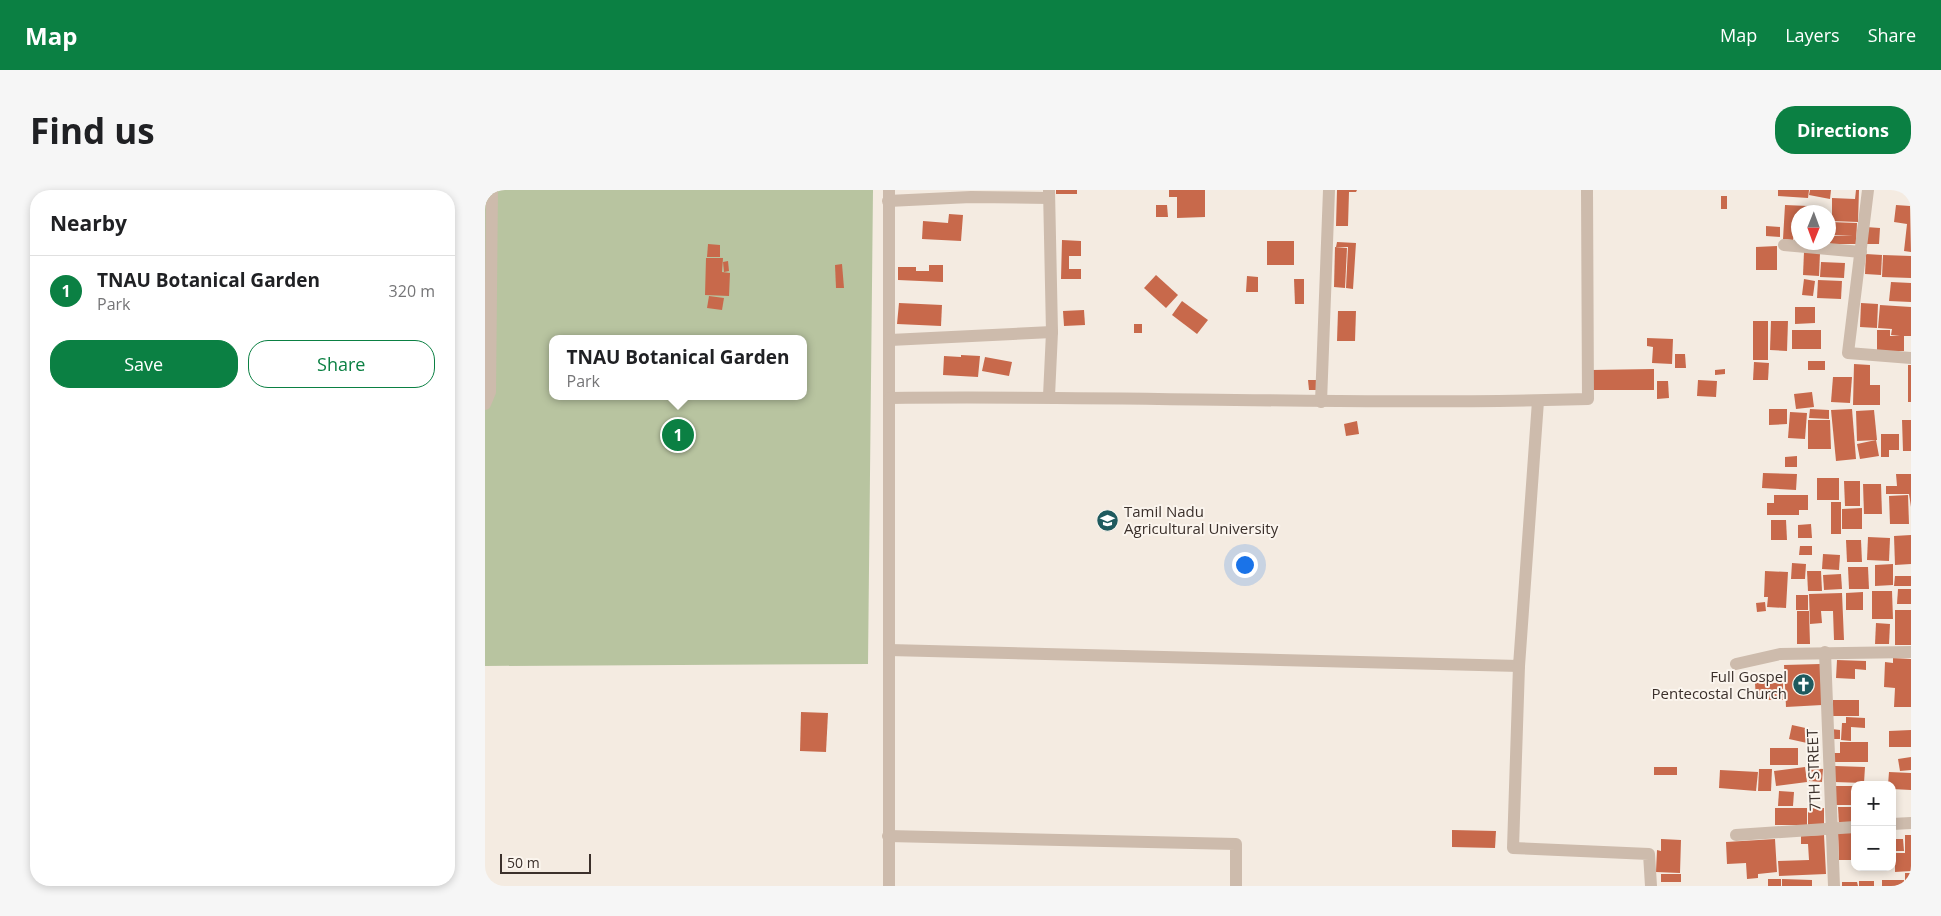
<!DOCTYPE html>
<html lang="en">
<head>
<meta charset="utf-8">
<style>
  body { margin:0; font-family:"Open Sans",sans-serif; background:#f6f6f6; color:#202124 }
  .controls { position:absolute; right:15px; bottom:15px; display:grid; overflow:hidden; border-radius:10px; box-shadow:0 2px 8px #0003 }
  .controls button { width:45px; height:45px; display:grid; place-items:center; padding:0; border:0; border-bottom:1px solid #e0e0e0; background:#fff; color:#202124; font:25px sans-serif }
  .compass { position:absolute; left:1306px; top:15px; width:45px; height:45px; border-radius:50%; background:#fff; box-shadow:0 2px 8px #0003; rotate:181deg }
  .scale { position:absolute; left:15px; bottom:12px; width:91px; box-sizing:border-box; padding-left:5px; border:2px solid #3b302b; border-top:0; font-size:14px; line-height:18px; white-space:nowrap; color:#3b302b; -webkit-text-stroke:4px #fbf5ee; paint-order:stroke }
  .you { position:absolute; left:759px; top:374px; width:18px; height:18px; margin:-12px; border:4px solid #fff; border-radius:50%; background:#1a73e8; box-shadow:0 0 0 8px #1a73e833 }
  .badge { display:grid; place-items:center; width:32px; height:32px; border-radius:50%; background:#0b8043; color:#fff; font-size:16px; font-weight:700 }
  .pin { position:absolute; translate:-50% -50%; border:2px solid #fff; box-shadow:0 1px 5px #0006 }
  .popup { position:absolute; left:64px; top:145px; width:258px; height:65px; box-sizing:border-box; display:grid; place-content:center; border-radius:10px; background:#fff; filter:drop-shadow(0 1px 4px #0005); font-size:16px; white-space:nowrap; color:#757577 }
  .popup b { font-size:19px; color:#202124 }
  .popup::after { content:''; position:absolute; left:50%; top:100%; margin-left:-10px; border:10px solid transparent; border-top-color:#fff }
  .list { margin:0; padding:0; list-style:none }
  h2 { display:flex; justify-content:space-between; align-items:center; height:65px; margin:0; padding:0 20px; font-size:21px }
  h2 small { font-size:16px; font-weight:400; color:#757577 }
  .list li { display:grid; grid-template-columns:32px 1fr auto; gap:15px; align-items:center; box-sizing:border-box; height:70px; padding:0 20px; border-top:1px solid #e0e0e0 }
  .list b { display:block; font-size:19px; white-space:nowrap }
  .list p { margin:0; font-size:16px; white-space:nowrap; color:#757577 }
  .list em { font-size:16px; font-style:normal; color:#757577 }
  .actions { display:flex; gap:10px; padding:15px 20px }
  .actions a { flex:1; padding:11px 0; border:1px solid #0b8043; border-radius:20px; text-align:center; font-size:18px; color:#0b8043 }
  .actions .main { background:#0b8043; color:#fff }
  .map { position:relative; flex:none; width:1426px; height:696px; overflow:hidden; border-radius:20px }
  header { display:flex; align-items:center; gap:30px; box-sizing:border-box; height:70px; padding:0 25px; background:#0b8043; color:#fff }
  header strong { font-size:24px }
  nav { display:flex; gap:28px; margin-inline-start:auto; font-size:18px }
  .intro { display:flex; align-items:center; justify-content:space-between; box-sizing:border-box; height:120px; padding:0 30px }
  h1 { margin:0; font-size:35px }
  .button { padding:12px 22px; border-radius:20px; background:#0b8043; color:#fff; font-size:18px; font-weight:700 }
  main { display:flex; gap:30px; padding:0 30px }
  aside { flex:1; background:#fff; border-radius:20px; box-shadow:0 2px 8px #0003 }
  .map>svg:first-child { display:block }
  .green { fill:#b8c4a0; fill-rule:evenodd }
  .building { fill:#c8694b }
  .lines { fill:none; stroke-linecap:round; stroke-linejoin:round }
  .minor { stroke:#cdbbac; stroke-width:12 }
  .labels { text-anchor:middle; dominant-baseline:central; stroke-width:4; stroke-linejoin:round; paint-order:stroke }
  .poi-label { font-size:15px; fill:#3b302b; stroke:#fbf5ee; text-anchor:start }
  .street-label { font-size:15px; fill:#3b302b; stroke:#fbf5ee }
</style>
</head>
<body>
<header>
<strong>Map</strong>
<nav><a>Map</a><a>Layers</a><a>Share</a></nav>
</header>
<div class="intro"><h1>Find us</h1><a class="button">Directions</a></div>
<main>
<aside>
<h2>Nearby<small></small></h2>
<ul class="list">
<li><span class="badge">1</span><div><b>TNAU Botanical Garden</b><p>Park</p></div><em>320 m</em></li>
</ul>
<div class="actions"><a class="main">Save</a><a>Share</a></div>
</aside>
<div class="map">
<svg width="1426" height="696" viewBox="0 0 1426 696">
  <rect width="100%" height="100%" fill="#f4ebe1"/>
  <path class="green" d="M0 0H388L383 474 0 476ZM68 149H318V206H68Z"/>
  <g class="building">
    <rect x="571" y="0" width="21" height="4"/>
    <polygon points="684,0 720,0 720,27 692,28 692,7 684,7"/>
    <polygon points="852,0 872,0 871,2 864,2 863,36 851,36"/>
    <polygon points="1293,0 1324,0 1323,8 1293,6"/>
    <polygon points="1325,0 1346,0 1345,9 1324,5"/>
    <polygon points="1371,0 1374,0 1373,32 1347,31 1347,8 1370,9"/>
    <rect x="1236" y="6" width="6" height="13"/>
    <polygon points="671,15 682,15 683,27 671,27"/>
    <polygon points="1300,15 1323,16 1323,22 1310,24 1308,50 1298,49"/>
    <polygon points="1411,15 1425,16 1426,62 1419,61 1422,34 1409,32"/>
    <polygon points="464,24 478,25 476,51 437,49 438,31 463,33"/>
    <polygon points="1345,32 1372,33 1371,54 1345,54 1345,46 1368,46 1345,45"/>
    <polygon points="1281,36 1295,37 1295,47 1281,46"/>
    <polygon points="1381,37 1395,38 1394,54 1381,54"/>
    <polygon points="577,50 596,51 596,66 584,66 584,79 596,79 596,89 576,89"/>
    <rect x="782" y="51" width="27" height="24"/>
    <polygon points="852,52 871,53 868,99 861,98 863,57 851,57"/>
    <polygon points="223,54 235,55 235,67 222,67"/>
    <polygon points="1292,56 1292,80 1271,80 1271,57"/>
    <polygon points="850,57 862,58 860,98 849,97"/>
    <polygon points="1319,62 1335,63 1334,86 1318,85"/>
    <polygon points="1381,64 1397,65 1396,85 1380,84"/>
    <polygon points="1398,65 1426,66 1426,88 1397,87"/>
    <polygon points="221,68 238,68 237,82 245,83 244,106 220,105"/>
    <polygon points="243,71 244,81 239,82 238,72"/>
    <polygon points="1336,72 1360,73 1359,88 1335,87"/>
    <polygon points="357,74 359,98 351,98 350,75"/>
    <polygon points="444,75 458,75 458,92 413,90 413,77 431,77 431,81 444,81"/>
    <polygon points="671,85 693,105 681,118 659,98"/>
    <polygon points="762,86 773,87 773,102 761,102"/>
    <polygon points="809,89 819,89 819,114 810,114"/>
    <polygon points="1319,89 1330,91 1328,106 1317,105"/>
    <polygon points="1333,90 1357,91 1356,109 1332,108"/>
    <polygon points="1406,92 1426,93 1426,112 1404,111"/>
    <polygon points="224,106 239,108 237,120 222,118"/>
    <polygon points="697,111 723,130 712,144 687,125"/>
    <polygon points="414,113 457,115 456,136 412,134"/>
    <polygon points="1376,113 1393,114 1392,138 1375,137"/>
    <polygon points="1395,115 1426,117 1426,146 1419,146 1419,161 1392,161 1392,140 1405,140 1405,146 1415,146 1406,145 1407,139 1393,138"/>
    <polygon points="1310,117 1330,117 1330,133 1310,134"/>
    <polygon points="599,120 600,135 579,136 578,121"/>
    <polygon points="853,121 871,121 870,151 852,151"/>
    <rect x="1268" y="131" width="15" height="39"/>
    <polygon points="1286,131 1303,131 1302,161 1285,160"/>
    <rect x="649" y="134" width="8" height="9"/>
    <rect x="1307" y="140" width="29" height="19"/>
    <polygon points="1162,148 1188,149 1187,174 1167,173 1168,157 1162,156"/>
    <polygon points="1190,164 1200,164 1201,178 1190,178"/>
    <polygon points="476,165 495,166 493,187 458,185 459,166 476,167"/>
    <polygon points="500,167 527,172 524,186 497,181"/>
    <rect x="1323" y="171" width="17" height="9"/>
    <polygon points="1269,172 1284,173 1283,190 1268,190"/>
    <polygon points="1369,174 1385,175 1385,195 1395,195 1395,215 1368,215"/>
    <rect x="1423" y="175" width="3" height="37"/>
    <polygon points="1169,179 1169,200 1107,200 1106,180"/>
    <polygon points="1240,179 1240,184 1230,185 1230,180"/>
    <polygon points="1348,187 1367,187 1365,213 1346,212"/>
    <polygon points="823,190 833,190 833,200 824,200"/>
    <polygon points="1213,190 1232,191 1231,207 1212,206"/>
    <polygon points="1172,191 1183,191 1184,208 1172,209"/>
    <polygon points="1327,202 1329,217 1311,219 1309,204"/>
    <polygon points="1284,219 1302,219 1302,234 1284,235"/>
    <polygon points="1325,219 1344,220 1344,229 1324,228"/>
    <polygon points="1367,219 1371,269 1351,271 1346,220"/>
    <polygon points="1389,220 1392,250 1372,251 1371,221"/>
    <polygon points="1305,222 1322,223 1320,249 1303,248"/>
    <polygon points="1323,230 1345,230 1346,259 1323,259"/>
    <polygon points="1417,230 1426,230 1426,261 1418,261"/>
    <polygon points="872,231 874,244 861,246 859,234"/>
    <polygon points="1396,244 1414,244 1414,260 1404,260 1404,267 1396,267"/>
    <polygon points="1391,250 1394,266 1375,269 1372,254"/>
    <polygon points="1312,266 1312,277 1300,277 1300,267"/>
    <polygon points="1278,283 1312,284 1311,300 1277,298"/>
    <polygon points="1411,284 1426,284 1426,317 1424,304 1401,304 1401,296 1412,296"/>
    <rect x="1332" y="288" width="22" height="22"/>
    <polygon points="1359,291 1375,291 1375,316 1360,316"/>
    <polygon points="1378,294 1396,294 1397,324 1379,324"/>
    <polygon points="1289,305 1323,305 1323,320 1314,320 1314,325 1282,325 1282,313 1289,313"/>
    <polygon points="1423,305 1424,334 1405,334 1404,306"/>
    <rect x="1346" y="312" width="10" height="32"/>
    <polygon points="1377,318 1377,339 1357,339 1357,319"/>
    <polygon points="1286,330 1301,330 1302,350 1286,350"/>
    <polygon points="1326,334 1327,348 1313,348 1313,335"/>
    <polygon points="1426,345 1426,374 1410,375 1409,346"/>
    <polygon points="1383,347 1405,348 1404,371 1382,370"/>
    <polygon points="1361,350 1376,350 1377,372 1362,372"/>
    <polygon points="1315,356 1327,356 1327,365 1314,365"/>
    <polygon points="1338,364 1355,365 1354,380 1337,379"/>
    <polygon points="1307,373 1321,374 1320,389 1306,389"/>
    <polygon points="1408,374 1408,395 1390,396 1390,375"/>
    <polygon points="1363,377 1383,377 1384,399 1364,399"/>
    <polygon points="1280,381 1303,382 1301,418 1282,417 1283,407 1279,407"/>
    <polygon points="1322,381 1336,381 1337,401 1323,401"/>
    <polygon points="1356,384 1357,399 1339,400 1338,385"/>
    <polygon points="1410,386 1426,386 1426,396 1409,396"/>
    <polygon points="1413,399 1426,399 1426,414 1412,414"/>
    <polygon points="1387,401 1407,401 1408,429 1387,429"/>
    <polygon points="1378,402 1378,420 1361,420 1361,403"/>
    <polygon points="1357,403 1359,450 1349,450 1348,421 1336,421 1337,433 1325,434 1324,404"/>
    <rect x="1311" y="405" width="12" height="15"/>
    <polygon points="1280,412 1281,421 1272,422 1271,413"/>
    <rect x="1410" y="420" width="16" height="35"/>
    <polygon points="1312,421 1324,421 1325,454 1312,454"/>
    <polygon points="1391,433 1405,434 1404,454 1390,454"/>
    <polygon points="1408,468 1426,469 1426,517 1409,517 1410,498 1399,497 1400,472 1408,473"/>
    <polygon points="1352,470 1381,471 1381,480 1370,479 1370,489 1351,488"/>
    <polygon points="1335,474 1337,515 1301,517 1299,475"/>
    <polygon points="1270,493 1298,493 1298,510 1271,510"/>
    <rect x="1348" y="510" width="26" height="16"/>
    <polygon points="316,522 343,523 341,562 315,561"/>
    <polygon points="1361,527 1380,528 1380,538 1366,537 1366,551 1356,550 1357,533 1361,533"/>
    <polygon points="1307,535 1325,539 1322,553 1304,549"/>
    <polygon points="1346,539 1355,540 1355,549 1345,549"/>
    <polygon points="1426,540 1426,557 1404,557 1404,541"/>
    <polygon points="1355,552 1383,552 1383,572 1348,572 1348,563 1355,563"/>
    <rect x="1285" y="558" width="28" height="17"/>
    <polygon points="1426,567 1426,580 1415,581 1413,569"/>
    <polygon points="1350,576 1380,577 1379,593 1349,592"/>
    <rect x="1169" y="577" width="23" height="8"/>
    <polygon points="1320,577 1322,592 1291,596 1289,581"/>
    <polygon points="1325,578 1338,579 1337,592 1324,591"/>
    <polygon points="1274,579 1287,579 1286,601 1273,601"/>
    <polygon points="1235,580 1273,582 1271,601 1234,598"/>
    <polygon points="1404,582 1426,583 1426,600 1407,599 1407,595 1403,595"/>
    <polygon points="1350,596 1370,596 1370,615 1351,615"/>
    <polygon points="1294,601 1309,602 1308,616 1293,616"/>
    <polygon points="1353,617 1370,617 1370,634 1354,634"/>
    <rect x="1290" y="618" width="32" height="17"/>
    <rect x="1323" y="618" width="16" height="18"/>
    <polygon points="967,640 1011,641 1010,658 967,657"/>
    <polygon points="1353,641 1370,641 1370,670 1354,670"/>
    <polygon points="1339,645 1341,684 1294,686 1293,671 1324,670 1323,654 1316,654 1316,646"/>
    <polygon points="1420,645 1426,645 1426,681 1410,682 1410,663 1420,663"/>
    <polygon points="1176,649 1196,650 1195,683 1171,682 1172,660 1176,661"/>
    <polygon points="1290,649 1292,682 1273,684 1273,688 1262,689 1261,673 1242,674 1241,652"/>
    <polygon points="1410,649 1418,649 1419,661 1411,661"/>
    <rect x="1420" y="683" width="6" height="13"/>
    <rect x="1176" y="684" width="20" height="8"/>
    <rect x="1283" y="689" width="13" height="7"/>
    <polygon points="1297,689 1327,690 1327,696 1297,696"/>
    <rect x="1397" y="690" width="22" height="6"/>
    <rect x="1374" y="691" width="15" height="5"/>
    <polygon points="1357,692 1372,692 1373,696 1357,696"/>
  </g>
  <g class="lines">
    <g class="minor">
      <polyline points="404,0 404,696"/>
      <polyline points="564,0 567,142 564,206"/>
      <polyline points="1383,0 1363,163 1426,168"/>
      <polyline points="403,11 486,7 564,8"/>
      <polyline points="1299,55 1376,62"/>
      <polyline points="405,150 567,142"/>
      <path d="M405 208C638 205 871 216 1103 209L1102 0"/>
      <polyline points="836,212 844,0"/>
      <polyline points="0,214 5,202 7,0"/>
      <polyline points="404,460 1034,476 1053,211"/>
      <polyline points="1340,462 1349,696"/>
      <polyline points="1251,474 1295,464 1426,462"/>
      <polyline points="1034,476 1028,658 1164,664 1166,696"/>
      <polyline points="1407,634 1426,633"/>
      <polyline points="1251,645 1370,637"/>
      <polyline points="403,646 751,654 751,696"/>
    </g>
  </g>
  <defs>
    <symbol id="university-disc" viewBox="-11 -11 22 22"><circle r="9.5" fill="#1f5a5e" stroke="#fbf5ee"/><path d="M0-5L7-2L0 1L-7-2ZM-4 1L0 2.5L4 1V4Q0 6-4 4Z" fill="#fff"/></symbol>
    <symbol id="church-disc" viewBox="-11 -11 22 22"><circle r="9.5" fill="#1f5a5e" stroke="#fbf5ee"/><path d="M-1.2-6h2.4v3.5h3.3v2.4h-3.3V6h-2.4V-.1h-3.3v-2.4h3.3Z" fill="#fff"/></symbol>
  </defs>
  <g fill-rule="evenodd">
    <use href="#university-disc" x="610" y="318" width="25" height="25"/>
    <use href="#church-disc" x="1306" y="482" width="25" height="25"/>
  </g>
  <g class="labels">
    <g class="poi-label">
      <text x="639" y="321">Tamil Nadu<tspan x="639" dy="17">Agricultural University</tspan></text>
      <text x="1302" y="486" text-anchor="end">Full Gospel<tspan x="1302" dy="17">Pentecostal Church</tspan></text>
    </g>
    <g class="street-label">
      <text transform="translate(1328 580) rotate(-92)">7TH STREET</text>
    </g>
  </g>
</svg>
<div class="controls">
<button>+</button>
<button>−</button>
</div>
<svg class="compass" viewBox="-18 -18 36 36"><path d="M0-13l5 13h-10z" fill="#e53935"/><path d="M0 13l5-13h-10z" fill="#757577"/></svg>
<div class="scale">50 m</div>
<div class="you"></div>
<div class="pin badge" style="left:193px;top:245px">1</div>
<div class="popup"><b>TNAU Botanical Garden</b>Park</div>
</div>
</main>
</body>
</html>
